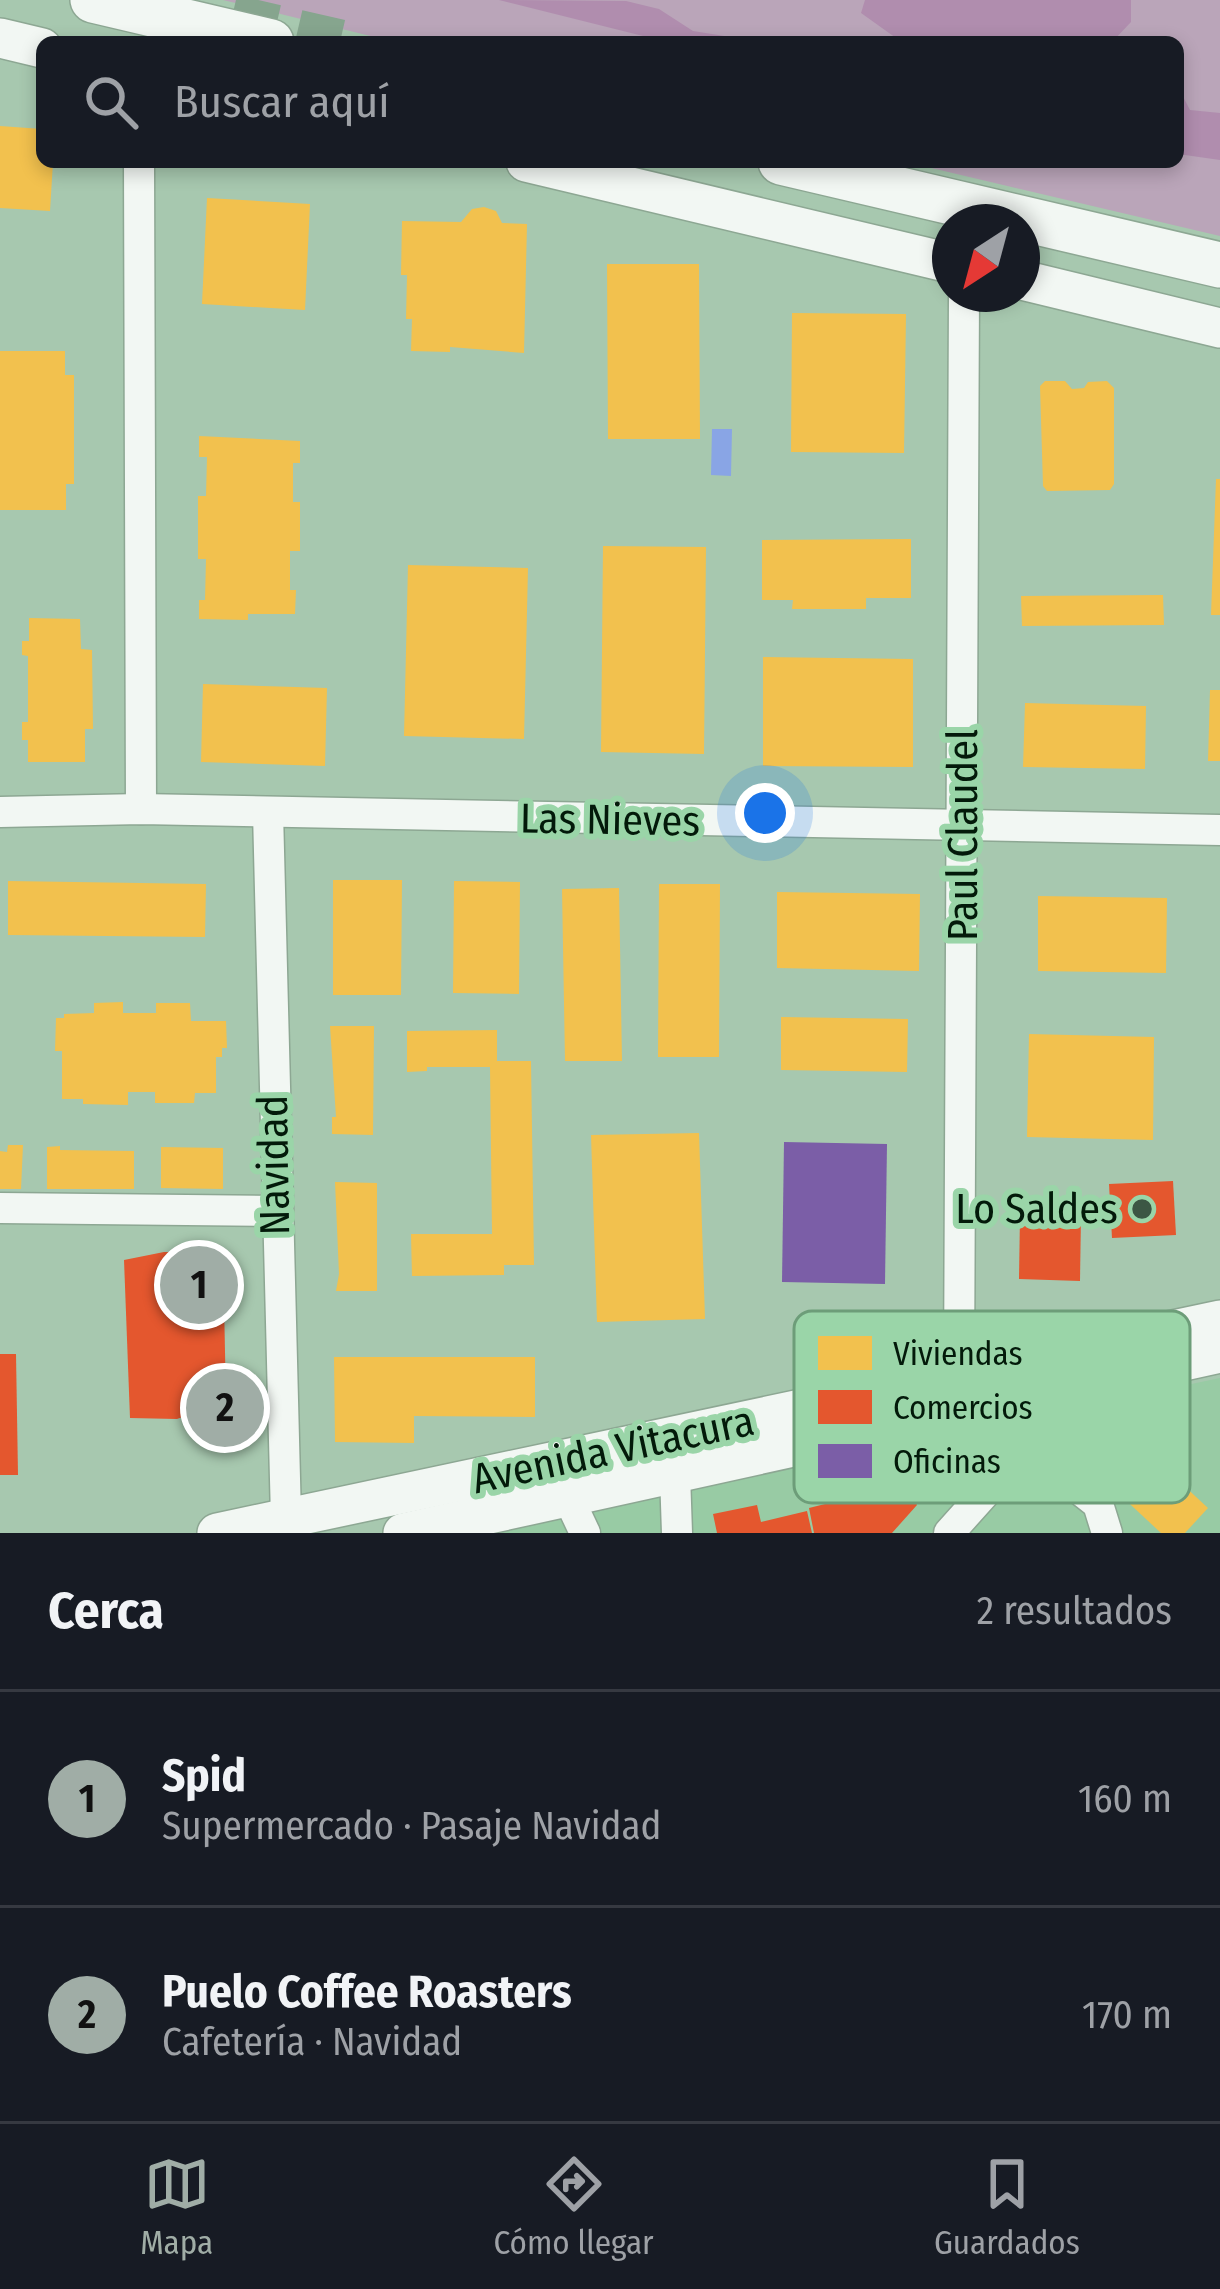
<!DOCTYPE html>
<html lang="es">
<head>
<meta charset="utf-8">
<style>
  body { margin:0; font-family:"Fira Sans Condensed",sans-serif; background:#20242c; color:#f1f3f6 }
  .compass { position:absolute; left:932px; top:204px; width:108px; height:108px; border-radius:50%; background:#171b24; box-shadow:0 6px 18px #0003; rotate:216deg }
  .you { position:absolute; left:765px; top:813px; width:42px; height:42px; margin:-30px; border:9px solid #fff; border-radius:50%; background:#1a73e8; box-shadow:0 0 0 18px #1a73e833 }
  .badge { display:grid; place-items:center; width:78px; height:78px; border-radius:50%; background:#a0ada6; color:#111; font-size:39px; font-weight:700 }
  .pin { position:absolute; translate:-50% -50%; border:6px solid #fff; box-shadow:0 3px 12px #0006 }
  .list { margin:0; padding:0; list-style:none }
  h2 { display:flex; justify-content:space-between; align-items:center; height:156px; margin:0; padding:0 48px; font-size:51px }
  h2 small { font-size:39px; font-weight:400; color:#9ea1a6 }
  .list li { display:grid; grid-template-columns:78px 1fr auto; gap:36px; align-items:center; box-sizing:border-box; height:216px; padding:0 48px; border-top:3px solid #363941 }
  .list b { display:block; font-size:45px; white-space:nowrap }
  .list p { margin:0; font-size:39px; white-space:nowrap; color:#9ea1a6 }
  .list em { font-size:39px; font-style:normal; color:#9ea1a6 }
  .icon { flex:none; width:66px; height:66px; fill:none; stroke:currentColor; stroke-width:2; stroke-linecap:round; stroke-linejoin:round }
  .map { position:relative; flex:none; width:1220px; height:1533px; overflow:hidden }
  .search { position:absolute; background:#171b24; box-shadow:0 6px 18px #0003; left:36px; right:36px; top:36px; height:132px; display:flex; align-items:center; gap:30px; box-sizing:border-box; padding:0 42px; border-radius:18px; color:#9ea1a6; font-size:45px }
  .sheet { height:588px; background:#171b24 }
  nav { display:flex; justify-content:space-around; align-items:center; box-sizing:border-box; height:168px; border-top:3px solid #363941; background:#171b24; font-size:33px; color:#9ea1a6 }
  nav a { display:grid; justify-items:center; gap:6px }
  nav .on { color:#a0ada6 }
  .map>svg:first-child { display:block }
  .built { fill:#98cba4 }
  .green { fill:#baa5b9 }
  .forest { fill:#b08dae }
  .water { fill:#89a5e5 }
  .homes { fill:#f2c14e }
  .shops { fill:#e4572e }
  .offices { fill:#7b5ea7 }
  .lines { fill:none; stroke-linecap:round; stroke-linejoin:round }
  .highway-tunnel { stroke:#86a58e; stroke-width:45; stroke-dasharray:45 22; stroke-linecap:butt }
  .minor-casing { stroke:#8da793; stroke-width:33 }
  .major-casing { stroke:#8da793; stroke-width:42 }
  .highway-casing { stroke:#8da793; stroke-width:48 }
  .minor { stroke:#f2f7f3; stroke-width:30 }
  .major { stroke:#f2f7f3; stroke-width:39 }
  .highway { stroke:#f2f7f3; stroke-width:45 }
  .poi-dot { fill:#3c5744; stroke:#9ad5a8; stroke-width:4.5 }
  .labels { text-anchor:middle; dominant-baseline:central; stroke-width:12; stroke-linejoin:round; paint-order:stroke }
  .street-label { font-size:42px; fill:#031a0a; stroke:#9ad5a8 }
  .poi-label { font-size:42px; fill:#031a0a; stroke:#9ad5a8; text-anchor:end }
  .key { fill:#9ad5a8; stroke:#6d9d79; stroke-width:3 }
  .key-label { font-size:33px; fill:#031a0a }
</style>
</head>
<body>
<div class="map">
<svg width="1220" height="1533" viewBox="0 0 1220 1533">
  <rect width="100%" height="100%" fill="#a7c8af"/>
  <g class="built">
    <polygon points="1220,1378 1220,1533 966,1533 1083,1407"/>
    <polygon points="992,1421 1002,1423 1012,1440 1007,1450 931,1533 494,1533"/>
  </g>
  <polygon class="green" points="223,0 1220,0 1220,236 906,162 1178,162 1178,42 395,42"/>
  <g class="forest">
    <polygon points="499,0 626,1 659,9 693,31 762,42 667,42"/>
    <polygon points="865,0 1131,0 1131,22 1112,42 929,42 896,38 861,13"/>
    <polygon points="1178,87 1190,110 1220,113 1220,160 1178,154"/>
  </g>
  <polygon class="water" points="712,429 732,429 731,476 711,475"/>
  <g class="homes">
    <polygon points="0,126 42,129 42,162 53,162 50,211 0,208"/>
    <polygon points="207,198 310,204 305,310 202,304"/>
    <polygon points="484,207 496,211 502,223 527,224 524,353 450,347 450,352 411,351 412,319 406,319 407,275 401,275 402,221 461,222 472,209"/>
    <polygon points="607,264 699,264 700,439 608,439"/>
    <polygon points="792,313 906,314 904,453 791,452"/>
    <polygon points="0,351 65,351 65,375 74,375 74,484 66,484 66,510 0,510"/>
    <polygon points="1045,381 1065,381 1072,389 1084,388 1088,382 1107,381 1114,388 1114,484 1110,490 1047,491 1043,486 1040,386"/>
    <polygon points="199,436 300,441 300,463 293,463 293,502 300,502 300,551 290,551 290,590 296,590 295,614 248,614 248,620 199,619 199,600 205,600 206,559 198,559 198,496 206,496 207,457 199,457"/>
    <polygon points="1216,479 1220,479 1220,615 1211,615"/>
    <polygon points="911,539 911,598 866,598 866,609 792,609 793,600 762,600 762,540"/>
    <polygon points="603,546 706,547 704,754 601,752"/>
    <polygon points="408,565 528,568 524,739 404,736"/>
    <polygon points="1163,595 1164,625 1022,626 1021,596"/>
    <polygon points="29,618 80,619 81,649 92,650 93,729 85,729 85,762 28,762 28,740 22,740 22,722 28,722 28,656 22,655 22,641 29,641"/>
    <polygon points="763,657 913,659 913,767 763,766"/>
    <polygon points="203,684 327,688 325,766 201,762"/>
    <polygon points="1210,690 1220,690 1220,761 1208,761"/>
    <polygon points="1025,703 1146,706 1145,769 1023,767"/>
    <polygon points="333,880 402,880 401,995 333,995"/>
    <polygon points="8,881 206,884 205,937 8,935"/>
    <polygon points="454,881 520,882 519,994 453,993"/>
    <polygon points="659,884 720,884 719,1057 658,1057"/>
    <polygon points="619,888 622,1061 565,1061 562,889"/>
    <polygon points="777,892 920,894 919,971 777,968"/>
    <polygon points="1038,896 1167,898 1166,973 1038,971"/>
    <polygon points="123,1002 123,1013 156,1013 156,1003 190,1003 191,1021 226,1021 227,1048 222,1048 222,1057 216,1057 216,1093 195,1093 194,1103 155,1103 155,1092 128,1092 128,1105 83,1104 83,1099 62,1099 62,1051 55,1051 56,1018 64,1018 64,1014 94,1013 94,1003"/>
    <polygon points="781,1017 908,1019 907,1072 781,1070"/>
    <polygon points="330,1026 374,1026 373,1135 332,1134 332,1117 336,1117"/>
    <polygon points="497,1030 497,1061 531,1061 534,1265 504,1265 504,1275 412,1276 411,1234 492,1234 490,1067 427,1067 427,1071 407,1072 407,1031"/>
    <polygon points="1029,1034 1154,1037 1153,1140 1027,1137"/>
    <polygon points="699,1133 705,1319 597,1322 591,1135"/>
    <polygon points="8,1145 23,1145 21,1189 0,1189 0,1151 7,1152"/>
    <polygon points="60,1146 60,1150 134,1151 134,1189 47,1189 47,1147"/>
    <polygon points="161,1147 223,1148 223,1189 161,1188"/>
    <polygon points="335,1182 377,1183 377,1291 336,1291 339,1274"/>
    <polygon points="334,1357 535,1357 535,1417 414,1416 414,1443 335,1442"/>
    <polygon points="1137,1442 1208,1508 1185,1533 1161,1533 1103,1479"/>
  </g>
  <g class="shops">
    <polygon points="1173,1181 1176,1235 1112,1238 1109,1184"/>
    <polygon points="1020,1214 1081,1215 1080,1281 1019,1279"/>
    <polygon points="164,1252 223,1253 226,1401 177,1419 130,1418 124,1260"/>
    <polygon points="0,1354 16,1354 18,1475 0,1475"/>
    <polygon points="905,1484 917,1505 892,1533 814,1533 809,1508"/>
    <polygon points="757,1505 761,1522 807,1511 812,1533 717,1533 713,1514"/>
  </g>
  <polygon class="offices" points="784,1142 887,1144 885,1284 782,1282"/>
  <g class="lines">
    <polyline class="highway-tunnel" points="232,17 340,42"/>
    <defs>
      <g id="minor">
        <polyline points="139,162 141,809"/>
        <polyline points="0,812 141,809 1220,830"/>
        <polyline points="268,812 286,1518"/>
        <polyline points="0,1208 275,1211"/>
        <polyline points="959,1376 964,294"/>
        <polyline points="1026,1447 1098,1504 1107,1533"/>
        <polyline points="675,1474 677,1533"/>
        <polyline points="568,1497 585,1533"/>
        <polyline points="949,1533 1026,1447 1061,1388"/>
      </g>
      <g id="major">
        <polyline points="0,38 42,48"/>
        <polyline points="526,162 950,263"/>
        <polyline points="1022,280 1220,328"/>
        <polyline points="217,1533 1220,1320"/>
        <polyline points="403,1533 1220,1353"/>
      </g>
      <g id="highway">
        <polyline points="93,0 271,42"/>
        <polyline points="781,162 1220,265"/>
      </g>
    </defs>
    <use href="#minor" class="minor-casing"/>
    <use href="#major" class="major-casing"/>
    <use href="#highway" class="highway-casing"/>
    <use href="#minor" class="minor"/>
    <use href="#major" class="major"/>
    <use href="#highway" class="highway"/>
  </g>
  <circle class="poi-dot" cx="1142" cy="1209" r="12"/>
  <g class="labels">
    <g class="street-label">
      <text transform="translate(610 820) rotate(1)">Las Nieves</text>
      <text transform="translate(963 835) rotate(-90)">Paul Claudel</text>
      <text transform="translate(274 1165) rotate(-91)">Navidad</text>
      <text transform="translate(613 1450) rotate(-12)">Avenida Vitacura</text>
    </g>
    <g class="poi-label">
      <text x="1118" y="1209">Lo Saldes</text>
    </g>
  </g>
  <rect x="794" y="1311" width="396" height="192" rx="18" class="key"/>
  <rect x="818" y="1336" width="54" height="34" fill="#f2c14e"/>
  <rect x="818" y="1390" width="54" height="34" fill="#e4572e"/>
  <rect x="818" y="1444" width="54" height="34" fill="#7b5ea7"/>
  <g class="key-label">
    <text x="893" y="1365">Viviendas</text>
    <text x="893" y="1419">Comercios</text>
    <text x="893" y="1473">Oficinas</text>
  </g>
</svg>
<svg class="compass" viewBox="-18 -18 36 36"><path d="M0-13l5 13h-10z" fill="#e53935"/><path d="M0 13l5-13h-10z" fill="#9ea1a6"/></svg>
<div class="you"></div>
<div class="pin badge" style="left:199px;top:1285px">1</div>
<div class="pin badge" style="left:225px;top:1408px">2</div>
<div class="search"><svg class="icon" aria-label="search" viewBox="0 0 24 24"><circle cx="10" cy="10" r="6"/><path d="M15 15l6 6"/></svg>Buscar aquí</div>
</div>
<section class="sheet">
<h2>Cerca<small>2 resultados</small></h2>
<ul class="list">
<li><span class="badge">1</span><div><b>Spid</b><p>Supermercado · Pasaje Navidad</p></div><em>160 m</em></li>
<li><span class="badge">2</span><div><b>Puelo Coffee Roasters</b><p>Cafetería · Navidad</p></div><em>170 m</em></li>
</ul>
</section>
<nav>
<a class="on"><svg class="icon" aria-label="map" viewBox="0 0 24 24"><path d="M3 6l6-2 6 2 6-2v14l-6 2-6-2-6 2zM9 4v14M15 6v14"/></svg>Mapa</a>
<a><svg class="icon" aria-label="directions" viewBox="0 0 24 24"><path d="M12 3l9 9-9 9-9-9zM9 14v-3h6M13 9l2 2-2 2"/></svg>Cómo llegar</a>
<a><svg class="icon" aria-label="saved" viewBox="0 0 24 24"><path d="M7 4h10v16l-5-4-5 4z"/></svg>Guardados</a>
</nav>
</body>
</html>
